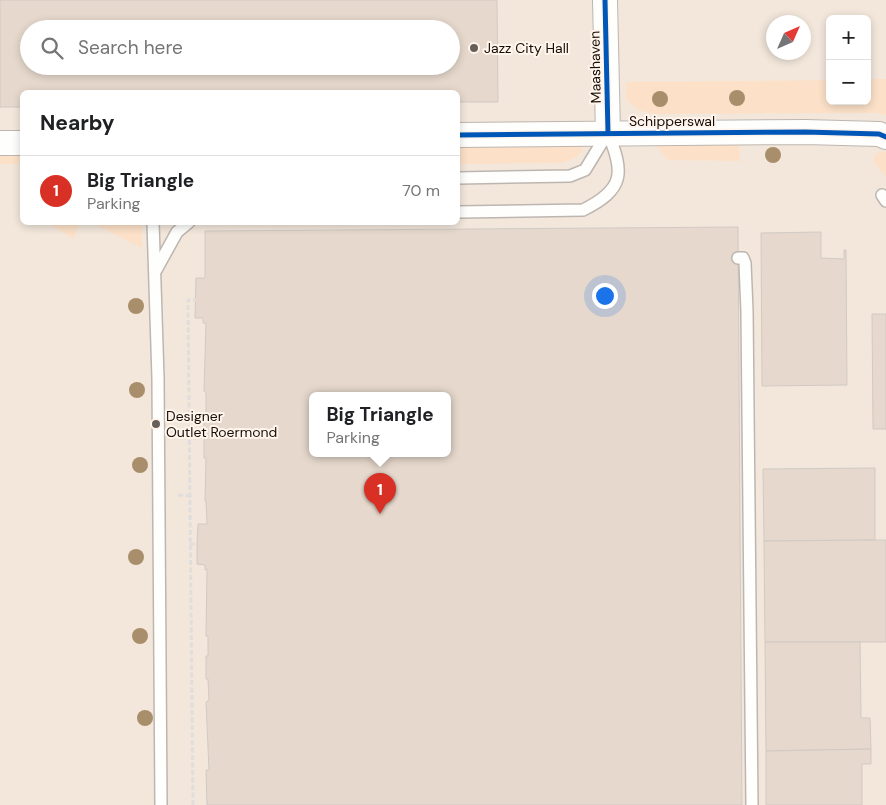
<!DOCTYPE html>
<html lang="en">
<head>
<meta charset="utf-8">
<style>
  body { margin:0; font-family:"DM Sans",sans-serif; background:#f2f2f2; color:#202124 }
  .controls { position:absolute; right:15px; top:15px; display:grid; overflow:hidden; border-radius:8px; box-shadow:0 2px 8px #0003 }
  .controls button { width:45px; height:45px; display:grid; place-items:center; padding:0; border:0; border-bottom:1px solid #e0e0e0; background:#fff; color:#202124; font:25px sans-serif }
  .compass { position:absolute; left:766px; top:15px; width:45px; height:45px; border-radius:50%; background:#fff; box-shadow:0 2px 8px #0003; rotate:45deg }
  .you { position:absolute; left:604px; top:295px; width:18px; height:18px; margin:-12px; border:4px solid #fff; border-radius:50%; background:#1a73e8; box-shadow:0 0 0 8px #1a73e833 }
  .badge { display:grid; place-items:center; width:32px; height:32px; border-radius:50%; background:#d93025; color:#fff; font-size:16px; font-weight:700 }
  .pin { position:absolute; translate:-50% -41px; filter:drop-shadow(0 1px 2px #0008) }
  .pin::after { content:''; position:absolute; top:26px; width:18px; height:15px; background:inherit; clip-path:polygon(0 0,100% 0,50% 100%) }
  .popup { position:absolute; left:309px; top:392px; width:142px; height:65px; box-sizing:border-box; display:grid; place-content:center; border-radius:8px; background:#fff; filter:drop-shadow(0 1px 4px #0005); font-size:16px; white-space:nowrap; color:#757577 }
  .popup b { font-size:19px; color:#202124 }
  .popup::after { content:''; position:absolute; left:50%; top:100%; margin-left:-10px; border:10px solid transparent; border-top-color:#fff }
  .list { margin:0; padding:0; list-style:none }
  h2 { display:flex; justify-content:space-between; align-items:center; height:65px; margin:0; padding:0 20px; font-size:21px }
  h2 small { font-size:16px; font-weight:400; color:#757577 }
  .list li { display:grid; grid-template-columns:32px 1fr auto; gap:15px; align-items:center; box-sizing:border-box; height:70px; padding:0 20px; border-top:1px solid #e0e0e0 }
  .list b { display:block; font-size:19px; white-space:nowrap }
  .list p { margin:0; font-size:16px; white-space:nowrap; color:#757577 }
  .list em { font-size:16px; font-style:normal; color:#757577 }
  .icon { flex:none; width:28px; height:28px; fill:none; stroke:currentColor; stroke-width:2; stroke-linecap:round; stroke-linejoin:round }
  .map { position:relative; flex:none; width:886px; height:805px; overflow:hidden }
  .search { position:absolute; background:#fff; box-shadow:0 2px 8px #0003; left:20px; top:20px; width:440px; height:55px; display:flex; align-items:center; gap:12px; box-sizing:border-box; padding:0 18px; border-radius:28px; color:#757577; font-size:19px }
  .panel { position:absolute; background:#fff; box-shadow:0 2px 8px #0003; left:20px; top:90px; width:440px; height:135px; border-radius:8px }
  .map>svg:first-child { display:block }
  .built { fill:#f3e7db; fill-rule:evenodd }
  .green { fill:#fce1c8 }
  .building { fill:#e6d8cc; stroke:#d1cac4; fill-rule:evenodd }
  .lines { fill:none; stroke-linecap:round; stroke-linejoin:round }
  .lane-casing { stroke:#bdb6b0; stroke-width:14 }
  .street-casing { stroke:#bdb6b0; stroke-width:26 }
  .path { stroke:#e0dedc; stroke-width:3; stroke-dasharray:5 2.5; stroke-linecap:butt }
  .lane { stroke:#fefefd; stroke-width:11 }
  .street { stroke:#fefefd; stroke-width:24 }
  .cycleway-casing { stroke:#fff5ec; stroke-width:8 }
  .cycleway { stroke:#0057b8; stroke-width:5 }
  .tree { fill:#a98e6c }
  .poi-dot { fill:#665f59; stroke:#fff5ec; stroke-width:2 }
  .labels { text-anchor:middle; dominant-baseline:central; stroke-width:4; stroke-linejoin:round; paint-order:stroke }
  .poi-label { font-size:14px; fill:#160e07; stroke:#fff5ec; text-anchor:start }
  .street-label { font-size:14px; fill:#160e07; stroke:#fff5ec }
</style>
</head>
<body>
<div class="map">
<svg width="886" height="805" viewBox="0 0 886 805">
  <rect width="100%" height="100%" fill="#fbf5f0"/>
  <path class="built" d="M0 0H886V805H0ZM830 19H867V101H830ZM774 22H804V52H774ZM29 29H451V66H29ZM22 92H458V222H22ZM312 395H448V453H312Z"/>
  <g class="green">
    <polygon points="867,79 886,79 886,115 875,113 654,114 638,110 626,99 626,82 830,80 830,101 867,101"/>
    <polygon points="670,144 739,145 740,161 668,160 656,146"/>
    <polygon points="580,146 583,150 577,157 563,163 458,164 458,147"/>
    <rect x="0" y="151" width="22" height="13"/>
    <polygon points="882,151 886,152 886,177 873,162 875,154"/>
    <polygon points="47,223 79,223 74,239"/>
    <polygon points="92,223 142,223 142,248"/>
  </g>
  <g class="building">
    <path d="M0 0H497L498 102H458V92H22V107H0ZM29 29H451V66H29Z"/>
    <path d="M738 227 742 805H207L206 770H209L206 702 209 700 208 679H206V656H208V636H206L207 569 205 570V565L197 564V544L198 524H207V522L206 501H205L206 458H204V414H206V393L204 391 206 323H203V318H195L196 278H205V231ZM312 395H448V453H312Z"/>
    <polygon points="821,232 821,258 844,259 844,250 846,250 847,385 762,386 761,233"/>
    <polygon points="872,314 886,314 886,429 873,429"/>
    <polygon points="875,468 875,540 764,541 763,469"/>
    <polygon points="875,540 886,540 886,642 765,642 764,541"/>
    <polygon points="765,642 860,642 861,718 870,718 871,749 766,751"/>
    <polygon points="871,749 871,764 862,764 862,805 766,805 766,751"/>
  </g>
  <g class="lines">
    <defs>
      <g id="lane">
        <polyline points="458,178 570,176 585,170 607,134"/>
        <polyline points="882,195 886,201"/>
        <path d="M458 212 583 210C625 189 624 173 608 133"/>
        <polyline points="153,222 158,378 161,805"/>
        <polyline points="738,258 743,258 745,263 747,311 752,805"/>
        <polyline points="156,270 177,232 189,222"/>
      </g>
      <g id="street">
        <polyline points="605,0 608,133"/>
        <polyline points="458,135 805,132 879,134 886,137"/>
        <polyline points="0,143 22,143"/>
      </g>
    </defs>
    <use href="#lane" class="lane-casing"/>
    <use href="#street" class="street-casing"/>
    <g class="path">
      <polyline points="178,495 190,496"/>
      <polyline points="190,544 197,544"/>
      <polyline points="193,805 188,300 196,300"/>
    </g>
    <use href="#lane" class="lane"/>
    <use href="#street" class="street"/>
    <defs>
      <g id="cycleway">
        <polyline points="605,0 608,133"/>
        <polyline points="458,135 805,132 879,134 886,137"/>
      </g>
    </defs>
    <use href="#cycleway" class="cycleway-casing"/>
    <use href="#cycleway" class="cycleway"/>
  </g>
  <g class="tree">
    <circle cx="737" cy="98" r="8"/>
    <circle cx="660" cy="99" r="8"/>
    <circle cx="773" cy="155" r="8"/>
    <circle cx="136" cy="306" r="8"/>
    <circle cx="137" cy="390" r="8"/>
    <circle cx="140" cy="465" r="8"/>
    <circle cx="136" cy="557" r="8"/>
    <circle cx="140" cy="636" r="8"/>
    <circle cx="145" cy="718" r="8"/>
  </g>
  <g class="poi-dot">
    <circle cx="474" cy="48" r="5"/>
    <circle cx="156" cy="424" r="5"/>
  </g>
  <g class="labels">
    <g class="poi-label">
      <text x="484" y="48">Jazz City Hall</text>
      <text x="166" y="416">Designer<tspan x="166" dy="16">Outlet Roermond</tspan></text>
    </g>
    <g class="street-label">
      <text transform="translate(595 67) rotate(-91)">Maashaven</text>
      <text x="672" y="121">Schipperswal</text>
    </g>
  </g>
</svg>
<div class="controls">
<button>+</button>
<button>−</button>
</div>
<svg class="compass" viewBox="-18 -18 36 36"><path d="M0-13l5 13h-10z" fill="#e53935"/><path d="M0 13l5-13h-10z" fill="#757577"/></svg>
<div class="you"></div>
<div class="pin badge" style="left:380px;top:514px">1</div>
<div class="popup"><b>Big Triangle</b>Parking</div>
<div class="search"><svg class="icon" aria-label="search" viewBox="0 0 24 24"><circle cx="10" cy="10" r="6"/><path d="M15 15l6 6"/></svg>Search here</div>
<section class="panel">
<h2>Nearby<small></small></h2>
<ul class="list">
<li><span class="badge">1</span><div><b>Big Triangle</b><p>Parking</p></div><em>70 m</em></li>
</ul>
</section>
</div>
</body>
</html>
